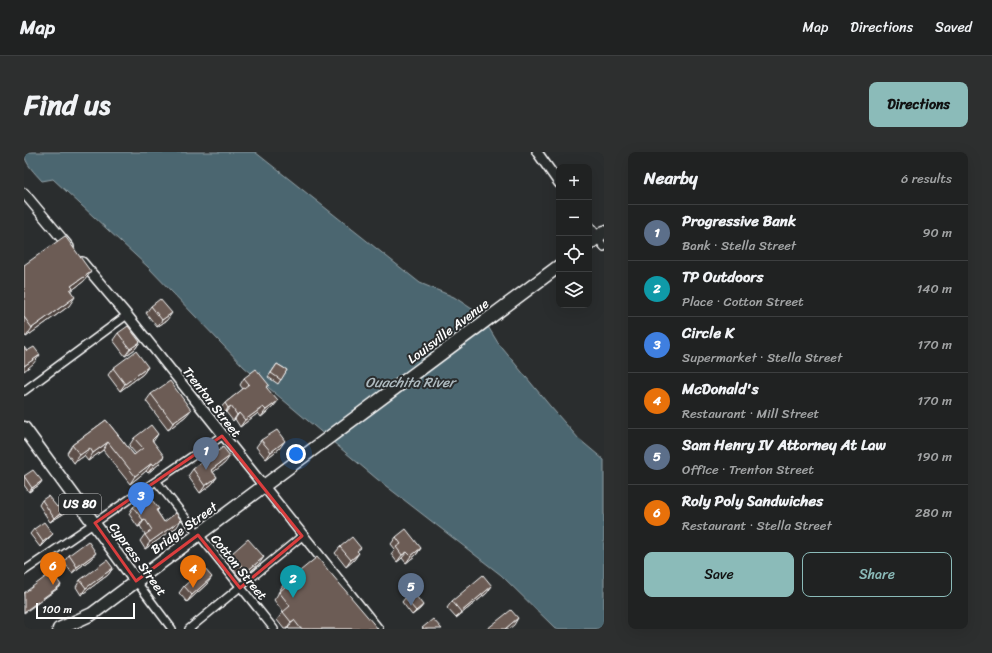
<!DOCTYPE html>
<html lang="en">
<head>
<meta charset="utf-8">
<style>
  body { margin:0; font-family:Sriracha,sans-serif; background:#2d2f2f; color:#f1f3f6 }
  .controls { position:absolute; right:12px; top:12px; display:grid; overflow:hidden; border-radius:8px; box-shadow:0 4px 16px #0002 }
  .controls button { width:36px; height:36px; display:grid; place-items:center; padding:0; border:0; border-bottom:1px solid #3d3f40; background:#202222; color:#f1f3f6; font:20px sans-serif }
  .scale { position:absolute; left:12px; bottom:10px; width:99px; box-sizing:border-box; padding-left:4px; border:2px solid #fff; border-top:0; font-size:11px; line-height:14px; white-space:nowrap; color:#fff; -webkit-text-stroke:3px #2a2d2e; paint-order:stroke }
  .you { position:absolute; left:272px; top:302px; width:14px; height:14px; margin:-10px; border:3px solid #fff; border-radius:50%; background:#1a73e8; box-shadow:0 0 0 6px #1a73e833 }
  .badge { display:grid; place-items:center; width:26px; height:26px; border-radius:50%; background:#8bbbb9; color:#fff; font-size:13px; font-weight:700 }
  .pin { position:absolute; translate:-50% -33px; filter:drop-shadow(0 1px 2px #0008) }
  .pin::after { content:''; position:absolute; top:21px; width:14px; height:12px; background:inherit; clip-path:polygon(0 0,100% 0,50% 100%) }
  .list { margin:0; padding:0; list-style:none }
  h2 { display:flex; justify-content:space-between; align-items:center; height:52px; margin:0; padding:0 16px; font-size:17px }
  h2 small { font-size:13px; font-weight:400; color:#a2a4a5 }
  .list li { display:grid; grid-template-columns:26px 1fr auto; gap:12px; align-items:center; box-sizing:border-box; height:56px; padding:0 16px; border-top:1px solid #3d3f40 }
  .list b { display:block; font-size:15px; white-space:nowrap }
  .list p { margin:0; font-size:13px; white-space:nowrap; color:#a2a4a5 }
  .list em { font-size:13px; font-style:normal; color:#a2a4a5 }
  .actions { display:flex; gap:8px; padding:12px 16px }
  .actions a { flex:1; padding:9px 0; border:1px solid #8bbbb9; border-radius:8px; text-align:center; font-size:14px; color:#8bbbb9 }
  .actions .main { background:#8bbbb9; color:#111 }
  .icon { flex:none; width:22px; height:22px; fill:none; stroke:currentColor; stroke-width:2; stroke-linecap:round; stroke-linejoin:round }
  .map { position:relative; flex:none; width:580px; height:477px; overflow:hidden; border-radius:8px }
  header { display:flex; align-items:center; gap:24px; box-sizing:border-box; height:56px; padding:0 20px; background:#202222; border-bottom:1px solid #3d3f40 }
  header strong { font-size:19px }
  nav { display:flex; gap:22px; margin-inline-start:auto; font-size:14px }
  .intro { display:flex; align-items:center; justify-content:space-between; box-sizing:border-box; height:96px; padding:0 24px }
  h1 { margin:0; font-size:28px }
  .button { padding:10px 18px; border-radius:8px; background:#8bbbb9; color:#111; font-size:14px; font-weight:700 }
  main { display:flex; gap:24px; padding:0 24px }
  aside { flex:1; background:#202222; border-radius:8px; box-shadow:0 4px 16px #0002 }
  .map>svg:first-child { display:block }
  .water { fill:#4c6670; stroke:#94a3a9 }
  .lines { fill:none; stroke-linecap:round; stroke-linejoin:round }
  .minor-casing { stroke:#fff; stroke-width:10 }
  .tertiary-casing { stroke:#fff; stroke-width:12 }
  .primary-casing { stroke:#fff; stroke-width:15 }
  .minor { stroke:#2a2d2e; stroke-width:7 }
  .tertiary { stroke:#2a2d2e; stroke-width:9 }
  .primary { stroke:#2a2d2e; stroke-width:12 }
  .wall { fill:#5d4f48; stroke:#fff }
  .shaded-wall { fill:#4c403b; stroke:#fff }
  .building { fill:#6c5c54; stroke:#fff }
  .marked { fill:none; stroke:#da3e3e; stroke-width:3; stroke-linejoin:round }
  .labels { text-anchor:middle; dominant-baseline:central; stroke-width:4; stroke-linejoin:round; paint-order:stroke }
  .shield { fill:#2a2d2e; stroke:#bfc0c0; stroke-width:1 }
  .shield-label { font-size:12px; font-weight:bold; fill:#fff }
  .street-label { font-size:13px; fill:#fff; stroke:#2a2d2e }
  .water-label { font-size:14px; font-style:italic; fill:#aebabf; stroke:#2a2d2e }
</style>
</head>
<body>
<header>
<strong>Map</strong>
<nav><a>Map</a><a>Directions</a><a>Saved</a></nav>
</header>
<div class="intro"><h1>Find us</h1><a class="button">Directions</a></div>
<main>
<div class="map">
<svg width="580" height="477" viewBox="0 0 580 477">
  <rect width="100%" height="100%" fill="#2a2d2e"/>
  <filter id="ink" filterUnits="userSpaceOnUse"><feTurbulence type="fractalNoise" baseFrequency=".025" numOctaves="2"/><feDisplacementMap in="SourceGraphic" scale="8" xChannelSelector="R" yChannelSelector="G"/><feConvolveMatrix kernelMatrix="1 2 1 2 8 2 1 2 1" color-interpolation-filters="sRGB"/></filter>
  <g filter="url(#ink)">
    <path class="water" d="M0 0H231L396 131 430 145 457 163 474 191 526 254 555 287 580 308V477H532L477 423 353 327 220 215 124 115 29 27 18 29C11 21 0 11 0 0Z"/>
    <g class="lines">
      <defs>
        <g id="minor">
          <polyline points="573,85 580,95"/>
          <polyline points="0,239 103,163"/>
          <polyline points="133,330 250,477"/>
          <polyline points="0,419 198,284"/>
          <polyline points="112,429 148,477"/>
          <polyline points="165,477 278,384"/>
        </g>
        <g id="tertiary">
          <polyline points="513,0 535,31"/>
          <polyline points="0,41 45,95"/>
          <polyline points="565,74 573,85"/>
          <polyline points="58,110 103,163 354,477"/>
        </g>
        <g id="primary">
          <polyline points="565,92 580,80"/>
          <polyline points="0,276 112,429"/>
          <polyline points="35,477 68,462 535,114"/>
        </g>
      </defs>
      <use href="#minor" class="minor-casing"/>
      <use href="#tertiary" class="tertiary-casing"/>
      <use href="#primary" class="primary-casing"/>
      <use href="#minor" class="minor"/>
      <use href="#tertiary" class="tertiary"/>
      <use href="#primary" class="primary"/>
    </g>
    <g class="wall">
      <polygon points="0,113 60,129 47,139 45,154 2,185 0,182"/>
      <polygon points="127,154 143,168 133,175 122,161"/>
      <polygon points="94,181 116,190 111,197 101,204 89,188"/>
      <polygon points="253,212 263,218 254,232 244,225"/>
      <polygon points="124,215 119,222 96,239 84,223 89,216"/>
      <polygon points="220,226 243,236 249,255 237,265 234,261 216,275 211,267 209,269 202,260 200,262 196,257 201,251 219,237 216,233"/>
      <polygon points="127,242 162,264 144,278 122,249"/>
      <polygon points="82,268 110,303 112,302 105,294 110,286 129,290 135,312 124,321 122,319 106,332 79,298 64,309 60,304 50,311 43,301 48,293"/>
      <polygon points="237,288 256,296 242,307 232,295"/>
      <polygon points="201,311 189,320 193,325 188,332 176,341 164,324 169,317"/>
      <polygon points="0,324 18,329 15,333 5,340 0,333"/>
      <polygon points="18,348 33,355 52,351 49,356 26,370 15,353"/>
      <polygon points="109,355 135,357 133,359 140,370 153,375 121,397 116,389 121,382 116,374 114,375 105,362"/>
      <polygon points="10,377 29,382 16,395 6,382"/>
      <polygon points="372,385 397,396 392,403 382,411 378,406 373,410 367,402 371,397 367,392"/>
      <polygon points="316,395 334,400 330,408 322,415 311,401"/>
      <polygon points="207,402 235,412 217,427 202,408"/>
      <polygon points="45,403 67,407 48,421 40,410"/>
      <polygon points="89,416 84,423 57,443 52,435 56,428"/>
      <polygon points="183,432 163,450 155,441 160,434"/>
      <polygon points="259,433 354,477 265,477 264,476 263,477 260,477 253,468 259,460 250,448 254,442 254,441"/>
      <polygon points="463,441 432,466 423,456 428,449"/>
      <polygon points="381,446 399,453 396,457 388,463 378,450"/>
    </g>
    <g class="shaded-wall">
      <polygon points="67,120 60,129 47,139 43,145 47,134"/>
      <polygon points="51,145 45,154 2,185 8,176"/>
      <polygon points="148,161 143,168 133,175 138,168"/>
      <polygon points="116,190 111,197 101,204 106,197"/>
      <polygon points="16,203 9,212 0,219 0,214"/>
      <polygon points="124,215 119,222 96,239 101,232"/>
      <polygon points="254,249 249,255 237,265 242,258"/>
      <polygon points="207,254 202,260 200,262 204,256"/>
      <polygon points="239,255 234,261 216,275 221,268"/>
      <polygon points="167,258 162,264 144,278 149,271"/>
      <polygon points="215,261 211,267 209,269 213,263"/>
      <polygon points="134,282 129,290 128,288"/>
      <polygon points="261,289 256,296 242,307 247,300"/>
      <polygon points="84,290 79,298 64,309 69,301"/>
      <polygon points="66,296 60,304 50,311 56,303"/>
      <polygon points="140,304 135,312 124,321 130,313"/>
      <polygon points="206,304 201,311 183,325 187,318"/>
      <polygon points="128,311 122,319 106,332 111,324"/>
      <polygon points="193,325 188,332 176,341 181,334"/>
      <polygon points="18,329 15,333 5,340 8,336"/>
      <polygon points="52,351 49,356 26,370 30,366"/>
      <polygon points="121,367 116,374 114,375 119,368"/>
      <polygon points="157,368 153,375 121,397 126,390"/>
      <polygon points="29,382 16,395 19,390"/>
      <polygon points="397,396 392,403 382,411 387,404"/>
      <polygon points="383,400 378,406 373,410 378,403"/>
      <polygon points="72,401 67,407 48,421 53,415"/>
      <polygon points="335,401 330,408 322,415 327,408"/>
      <polygon points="240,405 235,412 217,427 222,420"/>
      <polygon points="89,416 84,423 57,443 62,436"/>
      <polygon points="188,425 183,432 163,450 168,443"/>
      <polygon points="37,433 36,435 0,461 0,460"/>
      <polygon points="468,434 463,441 432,466 437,460"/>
      <polygon points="399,453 396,457 388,463 392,459"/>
      <polygon points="494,466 490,473 485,477 481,477"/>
      <polygon points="270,468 264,476 262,477 267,470"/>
    </g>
    <g class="building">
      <polygon points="41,84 67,120 47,134 49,136 46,138 51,145 8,176 0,165 0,113"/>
      <polygon points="136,147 148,161 138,168 127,154"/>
      <polygon points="104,174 116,190 106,197 94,181"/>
      <polygon points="0,195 3,199 10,195 16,203 0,214"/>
      <polygon points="112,199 124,215 101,232 89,216"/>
      <polygon points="253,212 263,218 257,228 247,221"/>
      <polygon points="232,217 245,233 242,235 254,249 242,258 239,255 221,268 215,261 213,263 207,254 204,256 201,251 225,232 220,226"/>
      <polygon points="146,229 167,258 149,271 127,242"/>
      <polygon points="82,268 110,303 119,296 110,286 127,273 134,282 128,288 140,304 130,313 128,311 111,324 84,290 69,301 66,296 56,303 48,293"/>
      <polygon points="253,278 261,289 247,300 237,288"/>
      <polygon points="199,295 206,304 187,318 193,325 181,334 169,317 193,298 194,299"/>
      <polygon points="9,318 18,329 8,336 0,324"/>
      <polygon points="24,344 33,355 47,345 52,351 30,366 18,348"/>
      <polygon points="125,344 135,357 132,358 140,370 152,361 157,368 126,390 121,383 128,378 121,367 119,368 109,355"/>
      <polygon points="20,370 29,382 19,390 10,377"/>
      <polygon points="382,377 397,396 387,404 383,400 378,403 372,395 377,392 372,385"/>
      <polygon points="328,385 337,396 333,399 335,401 327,408 316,395"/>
      <polygon points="224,387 240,405 222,420 207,402"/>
      <polygon points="64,389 72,401 53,415 45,403"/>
      <polygon points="293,405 354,477 277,477 270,468 267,470 259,460 266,454 255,440 261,435 259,433"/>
      <polygon points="83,408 89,416 62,436 56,428"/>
      <polygon points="180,416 188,425 168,443 160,434"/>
      <polygon points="28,420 37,433 0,460 0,441"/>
      <polygon points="459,423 468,434 437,460 428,449"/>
      <polygon points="389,440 399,453 392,459 381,446"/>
      <polygon points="487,458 494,466 481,477 463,477"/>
      <polygon points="409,467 418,477 399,477 398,476"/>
    </g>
  </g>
  <path class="marked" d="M198 284 278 384 216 436 174 383 112 429 71 371Z"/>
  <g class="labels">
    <rect class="shield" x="35" y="342" width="42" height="20" rx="3"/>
    <g class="shield-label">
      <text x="56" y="352">US 80</text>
    </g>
    <g class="street-label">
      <text transform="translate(424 179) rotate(-37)">Louisville Avenue</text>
      <text transform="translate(188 250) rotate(52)">Trenton Street</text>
      <text transform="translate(160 376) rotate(-36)">Bridge Street</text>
      <text transform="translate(114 407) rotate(54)">Cypress Street</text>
      <text transform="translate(215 415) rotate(51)">Cotton Street</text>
    </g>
    <g class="water-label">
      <text x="386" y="230">Ouachita River</text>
    </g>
  </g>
</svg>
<div class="controls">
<button>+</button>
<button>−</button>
<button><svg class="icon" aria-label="locate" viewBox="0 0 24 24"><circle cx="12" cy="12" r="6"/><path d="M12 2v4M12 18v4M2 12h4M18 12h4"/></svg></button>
<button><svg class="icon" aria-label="layers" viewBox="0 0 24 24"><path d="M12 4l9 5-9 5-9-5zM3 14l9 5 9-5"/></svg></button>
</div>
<div class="scale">100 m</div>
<div class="you"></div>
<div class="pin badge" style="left:182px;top:318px;background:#5c6f8a">1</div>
<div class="pin badge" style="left:269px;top:446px;background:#0f9aa8">2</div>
<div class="pin badge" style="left:117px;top:363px;background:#3f7fe0">3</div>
<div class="pin badge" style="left:169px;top:436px;background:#e8710a">4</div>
<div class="pin badge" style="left:387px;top:454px;background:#5c6f8a">5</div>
<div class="pin badge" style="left:29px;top:433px;background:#e8710a">6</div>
</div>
<aside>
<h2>Nearby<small>6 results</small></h2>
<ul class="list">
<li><span class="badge" style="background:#5c6f8a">1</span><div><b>Progressive Bank</b><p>Bank · Stella Street</p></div><em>90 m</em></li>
<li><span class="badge" style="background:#0f9aa8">2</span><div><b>TP Outdoors</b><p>Place · Cotton Street</p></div><em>140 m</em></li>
<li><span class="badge" style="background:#3f7fe0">3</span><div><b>Circle K</b><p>Supermarket · Stella Street</p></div><em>170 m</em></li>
<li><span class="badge" style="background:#e8710a">4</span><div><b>McDonald's</b><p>Restaurant · Mill Street</p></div><em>170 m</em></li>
<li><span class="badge" style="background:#5c6f8a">5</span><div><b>Sam Henry IV Attorney At Law</b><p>Office · Trenton Street</p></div><em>190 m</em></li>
<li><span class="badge" style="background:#e8710a">6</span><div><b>Roly Poly Sandwiches</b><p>Restaurant · Stella Street</p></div><em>280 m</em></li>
</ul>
<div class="actions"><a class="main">Save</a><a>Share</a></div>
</aside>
</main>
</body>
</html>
